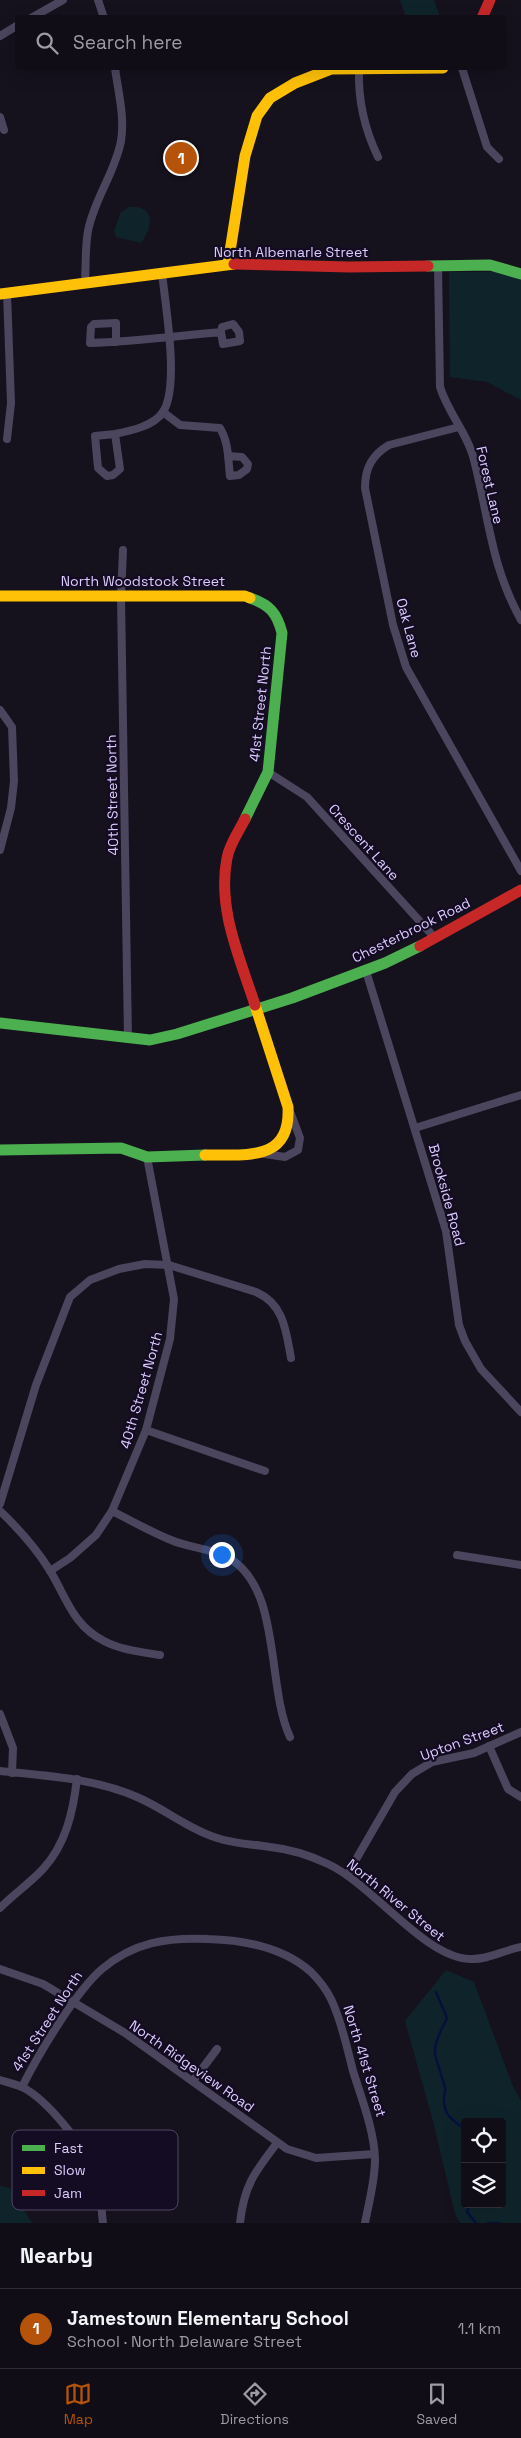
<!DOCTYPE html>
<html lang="en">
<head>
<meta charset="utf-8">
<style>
  body { margin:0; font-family:"Space Grotesk",sans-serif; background:#1e1b23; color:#f1f3f6 }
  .controls { position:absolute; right:15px; bottom:15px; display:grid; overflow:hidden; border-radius:5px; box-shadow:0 5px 20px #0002 }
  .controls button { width:45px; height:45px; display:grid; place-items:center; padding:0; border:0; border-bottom:1px solid #302d35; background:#100d16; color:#f1f3f6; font:25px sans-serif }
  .you { position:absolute; left:221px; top:1554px; width:18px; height:18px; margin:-12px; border:4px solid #fff; border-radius:50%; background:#1a73e8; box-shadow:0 0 0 8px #1a73e833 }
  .badge { display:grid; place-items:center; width:32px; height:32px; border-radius:50%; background:#b45309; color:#fff; font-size:16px; font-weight:700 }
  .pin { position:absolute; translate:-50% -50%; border:2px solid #fff; box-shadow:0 1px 5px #0006 }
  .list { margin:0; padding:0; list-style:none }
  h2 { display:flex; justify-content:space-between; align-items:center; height:65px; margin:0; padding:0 20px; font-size:21px }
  h2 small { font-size:16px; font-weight:400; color:#9c9ca1 }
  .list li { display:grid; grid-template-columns:32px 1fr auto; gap:15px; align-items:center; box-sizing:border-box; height:80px; padding:0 20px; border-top:1px solid #302d35 }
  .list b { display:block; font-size:19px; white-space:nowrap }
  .list p { margin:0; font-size:16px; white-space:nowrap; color:#9c9ca1 }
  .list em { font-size:16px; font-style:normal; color:#9c9ca1 }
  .icon { flex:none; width:28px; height:28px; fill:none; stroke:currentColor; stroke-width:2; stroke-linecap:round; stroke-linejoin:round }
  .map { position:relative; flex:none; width:521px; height:2223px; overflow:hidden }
  .search { position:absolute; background:#100d16; box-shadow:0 5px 20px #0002; left:15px; right:15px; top:15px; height:55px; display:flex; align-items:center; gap:12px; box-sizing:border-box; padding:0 18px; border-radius:5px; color:#9c9ca1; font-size:19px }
  .sheet { height:145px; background:#100d16 }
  nav { display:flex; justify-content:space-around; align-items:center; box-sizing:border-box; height:70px; border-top:1px solid #302d35; background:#100d16; font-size:14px; color:#9c9ca1 }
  nav a { display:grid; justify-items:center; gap:2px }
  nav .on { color:#b45309 }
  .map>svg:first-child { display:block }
  .green { fill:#0f242a; fill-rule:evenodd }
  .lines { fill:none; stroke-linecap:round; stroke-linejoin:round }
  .stream { stroke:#07103d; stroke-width:2.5 }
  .street { stroke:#4b455e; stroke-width:8 }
  .fast { stroke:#4caf50; stroke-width:11 }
  .slow { stroke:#ffc107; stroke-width:11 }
  .jam { stroke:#c62828; stroke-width:11 }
  .labels { text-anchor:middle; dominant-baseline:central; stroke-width:4.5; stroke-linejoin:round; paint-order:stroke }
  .street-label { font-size:14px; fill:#dcccff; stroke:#140c22 }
  .key { fill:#140c22; stroke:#504664; stroke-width:1 }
  .key-label { font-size:14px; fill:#dcccff }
</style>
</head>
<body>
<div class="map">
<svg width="521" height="2223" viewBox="0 0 521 2223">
  <rect width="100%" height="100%" fill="#15111d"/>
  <g class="green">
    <polygon points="400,0 434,0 440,17 406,17"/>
    <path d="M129 207C156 205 153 227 141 243L116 237 114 231 121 212Z"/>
    <polygon points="449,272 509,272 521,280 521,400 487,382 450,377"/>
    <path d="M446 1970 474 1982 512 2084 521 2101V2223H460L455 2214 434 2125 405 2021ZM465 2122H502V2204H465Z"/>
    <polygon points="0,2186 10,2188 32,2223 0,2223"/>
  </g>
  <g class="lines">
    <g class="stream">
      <path d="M436 1992 447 2018C428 2055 435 2050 445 2088 446 2091 444 2095 444 2099 443 2114 453 2121 465 2129"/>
      <polyline points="469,2204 467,2212 476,2223"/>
      <polyline points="488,2223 499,2223"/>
    </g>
    <g class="street">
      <polyline points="98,0 104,18"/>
      <polyline points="31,18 63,0"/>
      <polyline points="0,36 18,25"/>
      <polyline points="462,68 487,147 499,159"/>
      <path d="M359 70C358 101 365 130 378 157"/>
      <polyline points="0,117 4,130"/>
      <path d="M438 266 440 387C448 413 468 434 474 460 489 518 491 566 521 620"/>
      <path d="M85 282C86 265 85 247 88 231 94 199 115 173 121 141 125 117 118 91 115 68"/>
      <polyline points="7,293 11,403 7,439"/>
      <path d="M116 342V323L94 324 91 327 90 343C134 342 177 336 221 332L222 327 233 324 239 332 240 341 223 344 221 332"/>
      <path d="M163 412 180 425 220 428C229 443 228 460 230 476L239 475 247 469 248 464 242 457 228 456"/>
      <path d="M459 427 389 445C372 455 365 468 365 488L393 625 406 667 521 871"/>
      <path d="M115 434 95 436 98 468 107 476 113 475 120 469 115 434C130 431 154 426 163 412 180 385 165 305 162 272"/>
      <polyline points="123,550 121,597 128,1039"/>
      <polyline points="0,710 12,727 14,781 11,808 0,850"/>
      <polyline points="268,772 307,797 435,938"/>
      <polyline points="366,971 446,1231 459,1325 465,1341 481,1369 521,1412"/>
      <polyline points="415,1128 521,1095"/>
      <polyline points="265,1154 285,1157 298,1150 300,1138 291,1114"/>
      <polyline points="146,1430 265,1471"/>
      <path d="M0 1504 36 1385 70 1297 90 1280 119 1269 145 1264 169 1265 256 1292C284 1304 286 1331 291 1358"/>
      <path d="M0 1511C19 1529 35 1547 49 1569 66 1596 72 1625 104 1641 121 1650 141 1652 160 1655"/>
      <path d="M112 1511C132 1521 151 1532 171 1540 189 1548 211 1548 229 1558 282 1589 266 1685 290 1737"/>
      <polyline points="457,1555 521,1565"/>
      <polyline points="50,1571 70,1558 96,1535 112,1511 146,1430 170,1339 174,1299 147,1157"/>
      <polyline points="0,1714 13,1748 12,1773"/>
      <polyline points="489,1746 508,1789 521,1797"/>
      <path d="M0 1771C47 1776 93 1778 137 1797 165 1809 188 1829 217 1838 235 1844 252 1844 270 1847 289 1849 309 1855 328 1864 373 1885 425 1958 470 1959 488 1960 504 1950 521 1947"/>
      <polyline points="347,1875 395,1792 412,1774 432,1762 474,1753 521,1732"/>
      <path d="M0 1908C14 1894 30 1883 43 1869 66 1844 73 1812 77 1779"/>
      <polyline points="0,1969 43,1984 125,2033 287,2149 316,2158 374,2154"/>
      <path d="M0 2080C7 2082 15 2084 22 2087 48 2100 85 2147 95 2174 101 2189 101 2207 103 2223"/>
      <polyline points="193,2081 217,2049"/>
      <path d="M22 2087C38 2055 76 1991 102 1969 134 1942 168 1937 208 1939 244 1940 283 1947 311 1972 319 1980 326 1989 331 1999 342 2022 347 2048 353 2071 362 2100 374 2130 375 2159 375 2181 369 2202 365 2223"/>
      <path d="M240 2223C244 2185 255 2172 277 2143"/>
    </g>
    <g class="fast">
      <polyline points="428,266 490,265 521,274"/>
      <path d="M245 819 268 772 282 633C277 613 270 605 250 598"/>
      <polyline points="0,1023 150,1040 177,1034 292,998 385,963 420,946"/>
      <polyline points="0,1150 121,1148 147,1157 205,1155"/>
    </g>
    <g class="slow">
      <polyline points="228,264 245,156 257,116 270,98 295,83 331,69 443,68"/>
      <polyline points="0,294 234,264"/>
      <polyline points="0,596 245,596 250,598"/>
      <path d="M205 1155C245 1154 291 1163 288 1107L255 1005"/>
    </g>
    <g class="jam">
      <polyline points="482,18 490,0"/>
      <polyline points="234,264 349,267 428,266"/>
      <path d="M245 819C239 831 229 845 227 858 217 909 240 958 255 1005"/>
      <polyline points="420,946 521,890"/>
    </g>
  </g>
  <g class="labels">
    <g class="street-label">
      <text x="291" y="252">North Albemarle Street</text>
      <text transform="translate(490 485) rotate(77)">Forest Lane</text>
      <text x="143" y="581">North Woodstock Street</text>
      <text transform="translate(409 628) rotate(75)">Oak Lane</text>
      <text transform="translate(260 704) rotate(-84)">41st Street North</text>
      <text transform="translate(112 795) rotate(-91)">40th Street North</text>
      <text transform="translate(364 842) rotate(48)">Crescent Lane</text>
      <text transform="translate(411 930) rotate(-26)">Chesterbrook Road</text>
      <text transform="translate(447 1195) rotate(75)">Brookside Road</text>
      <text transform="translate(141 1390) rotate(-74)">40th Street North</text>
      <text transform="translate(462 1741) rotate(-20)">Upton Street</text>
      <text transform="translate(396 1900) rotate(39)">North River Street</text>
      <text transform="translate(47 2021) rotate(-57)">41st Street North</text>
      <text transform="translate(365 2061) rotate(73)">North 41st Street</text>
      <text transform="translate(192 2066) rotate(35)">North Ridgeview Road</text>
    </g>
  </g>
  <rect x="12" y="2130" width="166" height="80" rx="8" class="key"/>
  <rect x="22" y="2145" width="23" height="6" fill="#4caf50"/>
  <rect x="22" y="2167" width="23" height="7" fill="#ffc107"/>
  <rect x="22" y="2190" width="23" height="6" fill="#c62828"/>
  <g class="key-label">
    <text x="54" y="2153">Fast</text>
    <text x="54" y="2175">Slow</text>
    <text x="54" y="2198">Jam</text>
  </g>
</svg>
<div class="controls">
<button><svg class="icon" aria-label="locate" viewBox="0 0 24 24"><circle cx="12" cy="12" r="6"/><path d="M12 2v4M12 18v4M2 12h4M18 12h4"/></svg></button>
<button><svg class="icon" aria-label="layers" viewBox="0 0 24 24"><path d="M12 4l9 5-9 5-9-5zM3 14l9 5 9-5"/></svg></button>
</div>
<div class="you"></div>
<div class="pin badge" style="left:181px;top:158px">1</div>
<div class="search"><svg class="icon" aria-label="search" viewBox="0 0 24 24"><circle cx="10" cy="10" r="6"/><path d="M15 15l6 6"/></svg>Search here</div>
</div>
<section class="sheet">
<h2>Nearby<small></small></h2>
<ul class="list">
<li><span class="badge">1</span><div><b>Jamestown Elementary School</b><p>School · North Delaware Street</p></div><em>1.1 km</em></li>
</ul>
</section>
<nav>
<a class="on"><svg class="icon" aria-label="map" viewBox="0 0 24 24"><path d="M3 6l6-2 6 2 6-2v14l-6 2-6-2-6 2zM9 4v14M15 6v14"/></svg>Map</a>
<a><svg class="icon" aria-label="directions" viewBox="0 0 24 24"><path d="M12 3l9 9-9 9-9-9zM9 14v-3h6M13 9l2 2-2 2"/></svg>Directions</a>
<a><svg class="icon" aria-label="saved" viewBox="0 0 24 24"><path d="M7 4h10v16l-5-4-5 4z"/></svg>Saved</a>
</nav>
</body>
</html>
